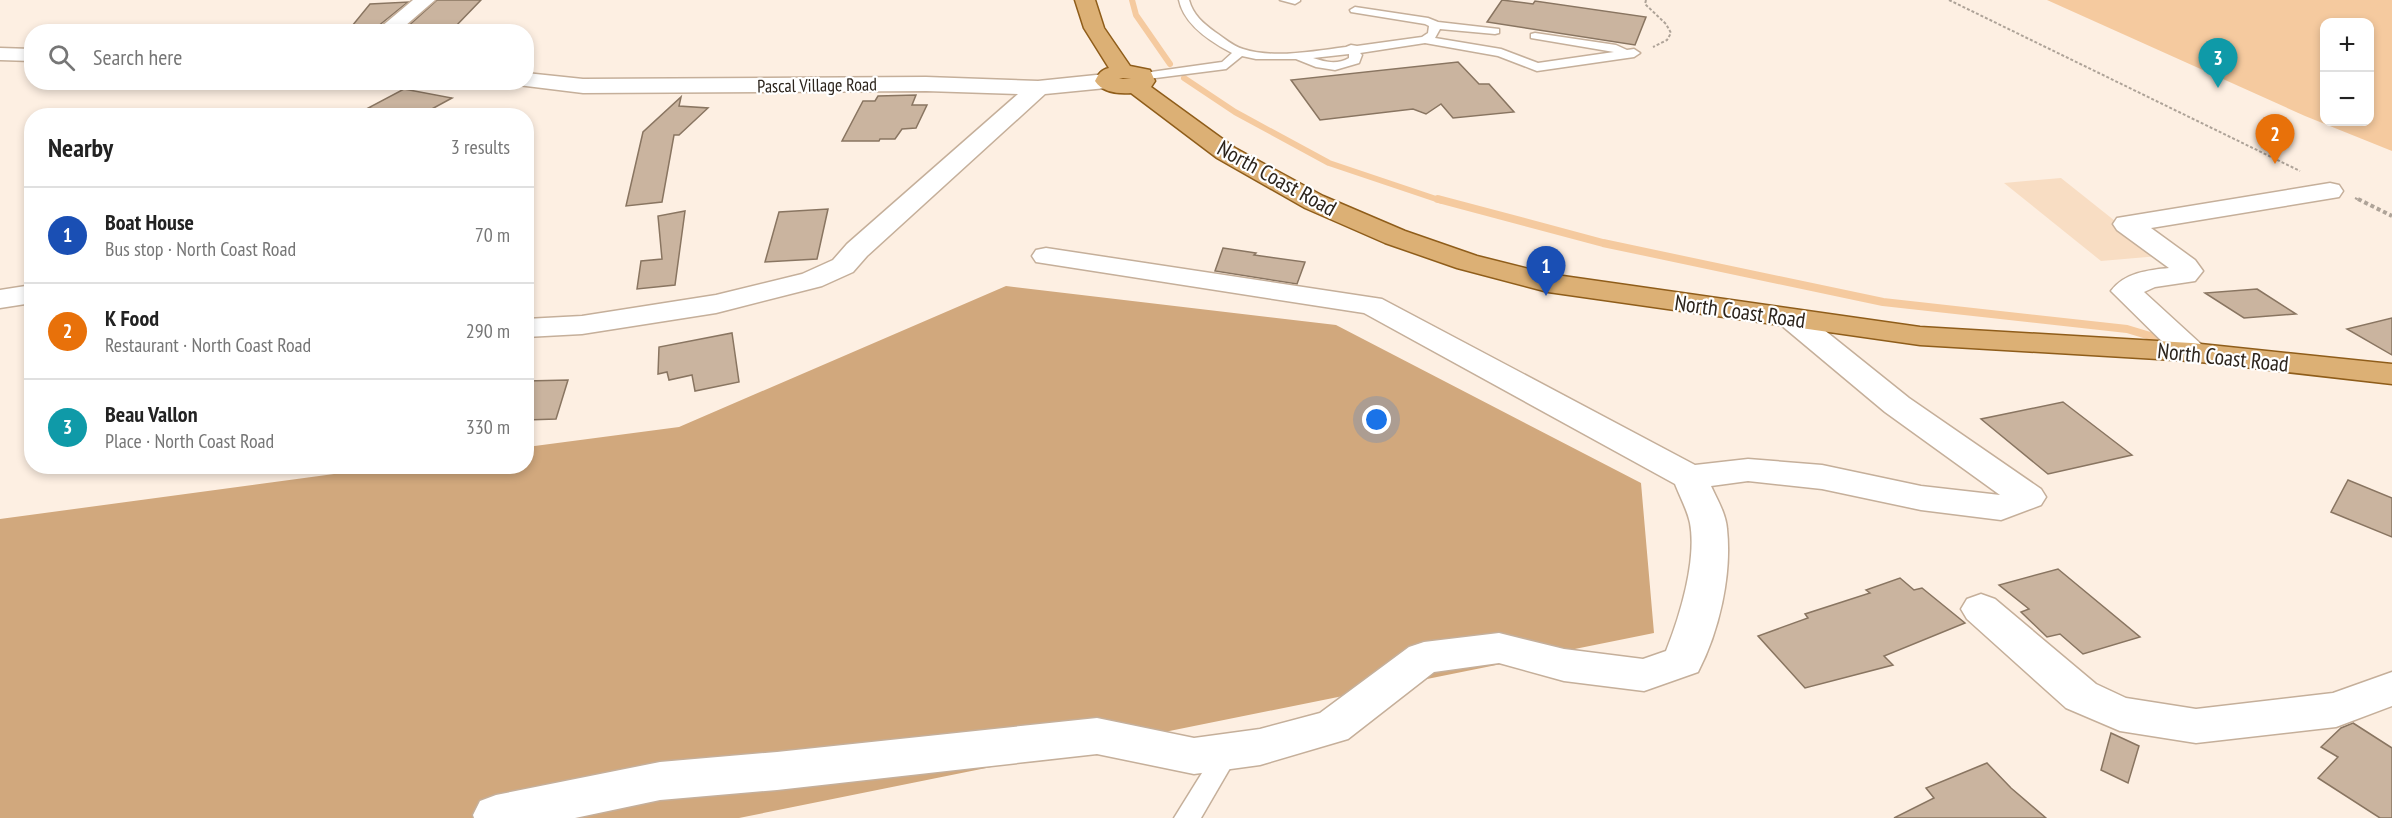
<!DOCTYPE html>
<html lang="en">
<head>
<meta charset="utf-8">
<style>
  body { margin:0; font-family:"PT Sans Narrow",sans-serif; background:#f6f6f6; color:#222 }
  .controls { position:absolute; right:18px; top:18px; display:grid; overflow:hidden; border-radius:12px; box-shadow:0 3px 9px #0003 }
  .controls button { width:54px; height:54px; display:grid; place-items:center; padding:0; border:0; border-bottom:2px solid #e0e0e0; background:#fff; color:#222; font:30px sans-serif }
  .you { position:absolute; left:1377px; top:420px; width:21px; height:21px; margin:-15px; border:4px solid #fff; border-radius:50%; background:#1a73e8; box-shadow:0 0 0 9px #1a73e833 }
  .badge { display:grid; place-items:center; width:39px; height:39px; border-radius:50%; background:#1b6172; color:#fff; font-size:20px; font-weight:700 }
  .pin { position:absolute; translate:-50% -50px; filter:drop-shadow(0 2px 3px #0008) }
  .pin::after { content:''; position:absolute; top:32px; width:21px; height:18px; background:inherit; clip-path:polygon(0 0,100% 0,50% 100%) }
  .list { margin:0; padding:0; list-style:none }
  h2 { display:flex; justify-content:space-between; align-items:center; height:78px; margin:0; padding:0 24px; font-size:26px }
  h2 small { font-size:20px; font-weight:400; color:#767676 }
  .list li { display:grid; grid-template-columns:39px 1fr auto; gap:18px; align-items:center; box-sizing:border-box; height:96px; padding:0 24px; border-top:2px solid #e0e0e0 }
  .list b { display:block; font-size:22px; white-space:nowrap }
  .list p { margin:0; font-size:20px; white-space:nowrap; color:#767676 }
  .list em { font-size:20px; font-style:normal; color:#767676 }
  .icon { flex:none; width:33px; height:33px; fill:none; stroke:currentColor; stroke-width:2; stroke-linecap:round; stroke-linejoin:round }
  .map { position:relative; flex:none; width:2392px; height:818px; overflow:hidden }
  .search { position:absolute; background:#fff; box-shadow:0 3px 9px #0003; left:24px; top:24px; width:510px; height:66px; display:flex; align-items:center; gap:15px; box-sizing:border-box; padding:0 21px; border-radius:24px; color:#767676; font-size:22px }
  .panel { position:absolute; background:#fff; box-shadow:0 3px 9px #0003; left:24px; top:108px; width:510px; height:366px; border-radius:24px }
  .map>svg:first-child { display:block }
  .green { fill:#f8ddc3 }
  .forest { fill:#d1a87d }
  .water { fill:#f5ca9f; fill-rule:evenodd }
  .lines { fill:none; stroke-linecap:round; stroke-linejoin:round }
  .stream-far1 { stroke:#f5ca9f; stroke-width:6 }
  .stream { stroke:#f5ca9f; stroke-width:8 }
  .building { fill:#cab49f; stroke:#897561; stroke-width:1.5 }
  .service-casing { stroke:#c5af9a; stroke-width:3 }
  .minor-casing { stroke:#c5af9a; stroke-width:3 }
  .primary-casing { stroke:#8f5d1a; stroke-width:3 }
  .path-far1 { stroke:#aea398; stroke-width:2; stroke-dasharray:3 2; stroke-linecap:butt }
  .path { stroke:#aea398; stroke-width:4; stroke-dasharray:4 3; stroke-linecap:butt }
  .service { fill:#fff; fill-rule:evenodd }
  .minor { fill:#fff; fill-rule:evenodd }
  .primary { fill:#dcb075; fill-rule:evenodd }
  .labels { text-anchor:middle; dominant-baseline:central; stroke-width:4.5; stroke-linejoin:round; paint-order:stroke }
  .far-street-label { font-size:18px; fill:#2c241c; stroke:#fff }
  .street-label { font-size:22px; fill:#2c241c; stroke:#fff }
</style>
</head>
<body>
<div class="map">
<svg width="2392" height="818" viewBox="0 0 2392 818">
  <rect width="100%" height="100%" fill="#fdefe2"/>
  <polygon class="green" points="2061,178 2159,256 2101,261 2004,183"/>
  <polygon class="forest" points="1006,286 1336,325 1641,483 1654,633 739,818 0,818 0,519 386,467 526,466 527,447 679,427"/>
  <path class="water" d="M2047 0H2392V151L2305 116ZM2324 22H2370V122H2324Z"/>
  <g class="lines">
    <g class="stream-far1">
      <polyline points="1132,0 1136,15 1170,64"/>
      <polyline points="1184,78 1235,112 1329,163 1442,201"/>
    </g>
    <polyline class="stream" points="1438,199 1603,243 1883,302 2127,329 2170,342"/>
  </g>
  <g class="building">
    <polygon points="437,0 481,0 453,29 405,29"/>
    <polygon points="1502,0 1533,4 1535,1 1646,17 1635,45 1487,22"/>
    <polygon points="408,2 377,27 352,26 370,4"/>
    <polygon points="1458,62 1479,84 1489,84 1514,112 1453,118 1441,104 1426,114 1413,109 1320,120 1291,80"/>
    <polygon points="404,89 452,98 419,116 368,108"/>
    <polygon points="916,95 912,105 927,105 916,128 902,129 895,139 880,139 879,141 842,141 863,101 875,101 878,96"/>
    <polygon points="681,97 679,106 708,108 679,135 674,135 662,202 626,206 643,132"/>
    <polygon points="828,209 817,259 765,262 779,212"/>
    <polygon points="685,211 675,285 637,289 641,261 662,259 658,216"/>
    <polygon points="1223,248 1256,253 1254,255 1305,262 1297,284 1215,271"/>
    <polygon points="2257,289 2296,314 2244,318 2205,293"/>
    <polygon points="2392,318 2392,355 2347,329"/>
    <polygon points="732,333 739,382 695,391 692,375 669,380 667,372 658,374 659,347"/>
    <polygon points="568,380 556,419 526,420 526,381"/>
    <polygon points="2063,402 2132,455 2048,474 1981,419"/>
    <polygon points="2348,480 2392,498 2392,537 2331,512"/>
    <polygon points="2058,569 2140,637 2083,654 2060,634 2047,637 2021,612 2029,609 1999,585"/>
    <polygon points="1900,578 1914,590 1922,588 1965,623 1884,656 1893,665 1805,688 1758,636 1808,618 1805,614 1870,593 1866,590"/>
    <polygon points="2353,723 2392,748 2392,818 2380,818 2318,778 2338,757 2321,747 2341,728"/>
    <polygon points="2111,733 2139,746 2128,783 2101,770"/>
    <polygon points="1987,763 2011,788 2046,818 1894,818 1934,798 1926,788"/>
  </g>
  <g class="lines">
    <defs>
      <g id="service">
        <path d="M1179 0H1189C1193 15 1203 23 1215 32 1224 38 1233 46 1243 49 1274 59 1314 51 1346 47L1351 45 1357 46 1422 37 1428 33 1429 26 1425 24 1351 12 1350 10 1355 7 1428 18 1438 22 1499 29V33L1495 34 1440 29 1435 38 1501 49 1538 63 1614 52 1531 38V34L1535 33 1616 45 1627 50 1634 49 1640 53 1634 57 1537 71 1498 56 1425 43 1360 53 1362 55 1359 63 1335 70 1316 67 1296 59H1256L1242 56 1226 69 1140 80V74L1144 73 1222 62 1232 53C1211 42 1184 25 1179 0ZM1349 54V58C1337 65 1325 62 1313 58Z"/>
        <polygon points="1280,0 1300,0 1300,1 1295,4"/>
        <polygon points="1228,741 1236,744 1240,751 1201,818 1174,818 1220,744"/>
      </g>
      <g id="minor">
        <polygon points="413,0 435,0 398,32 375,32"/>
        <polygon points="0,48 32,49 32,61 0,60"/>
        <polygon points="526,73 583,79 926,77 1038,81 1106,74 1114,76 1117,81 1114,86 1106,88 1045,94 867,256 853,272 822,286 716,313 582,334 526,337 526,319 582,316 716,295 802,274 833,260 847,244 1018,94 926,91 583,93 518,85 517,82 526,82"/>
        <path d="M2330 183 2339 185 2343 191 2339 197 2151 228 2195 260 2203 271 2195 281 2155 287 2144 292 2202 345 2207 352 2202 359 2191 361 2180 359 2111 291C2124 273 2148 270 2169 268L2117 230 2113 224 2117 218Z"/>
        <path d="M1046 248 1382 299 1695 465 1748 459 1822 465 1921 486 2000 495 1885 412 1781 325 1777 319 1781 313 1792 310 1803 313 1909 398 2041 489 2046 497 2041 505 2001 520 1921 510 1822 489 1748 481 1711 486C1717 499 1726 514 1727 529 1732 575 1719 632 1698 672L1644 691 1564 681 1499 663 1434 672 1348 739 1260 765 1194 774 1097 754 777 790 660 800 575 818H474L473 815 480 801 496 795 660 762 777 752 1097 718 1194 738 1260 729 1320 713 1409 647 1424 642 1499 633 1564 649 1643 659 1666 651C1680 616 1697 560 1690 523 1687 509 1680 497 1675 484L1364 313 1036 262 1032 256 1036 250Z"/>
        <polygon points="32,285 32,303 0,308 0,290"/>
        <polygon points="1981,594 1995,599 2096,684 2126,698 2196,709 2333,693 2392,672 2392,706 2336,727 2196,743 2120,731 2066,708 1967,619 1961,609 1967,599"/>
      </g>
      <path id="primary" d="M1075 0H1095L1104 28 1130 66 1150 70 1155 81 1151 87 1235 148 1323 196 1405 231 1477 256 1549 274 1920 327 2191 343 2392 364V384L2191 361 1920 345 1548 292 1457 268 1385 243 1305 208 1217 158 1131 93C1118 94 1102 92 1095 81 1099 73 1101 70 1109 68L1084 28ZM1123 78 1131 79H1119Z"/>
    </defs>
    <use href="#service" class="service-casing"/>
    <use href="#minor" class="minor-casing"/>
    <use href="#primary" class="primary-casing"/>
    <g class="path-far1">
      <polyline points="1646,0 1645,4 1666,24 1671,33 1667,40 1653,47"/>
      <polyline points="1949,0 2300,171"/>
      <polyline points="2355,198 2361,201"/>
    </g>
    <polyline class="path" points="2358,199 2392,216"/>
    <use href="#service" class="service"/>
    <use href="#minor" class="minor"/>
    <use href="#primary" class="primary"/>
  </g>
  <g class="labels">
    <g class="far-street-label">
      <text transform="translate(817 85) rotate(-1)">Pascal Village Road</text>
    </g>
    <g class="street-label">
      <text transform="translate(1277 178) rotate(29)">North Coast Road</text>
      <text transform="translate(1740 311) rotate(8)">North Coast Road</text>
      <text transform="translate(2223 357) rotate(6)">North Coast Road</text>
    </g>
  </g>
</svg>
<div class="controls">
<button>+</button>
<button>−</button>
</div>
<div class="you"></div>
<div class="pin badge" style="left:1546px;top:296px;background:#1a4fb4">1</div>
<div class="pin badge" style="left:2275px;top:164px;background:#e8710a">2</div>
<div class="pin badge" style="left:2218px;top:88px;background:#0f9aa8">3</div>
<div class="search"><svg class="icon" aria-label="search" viewBox="0 0 24 24"><circle cx="10" cy="10" r="6"/><path d="M15 15l6 6"/></svg>Search here</div>
<section class="panel">
<h2>Nearby<small>3 results</small></h2>
<ul class="list">
<li><span class="badge" style="background:#1a4fb4">1</span><div><b>Boat House</b><p>Bus stop · North Coast Road</p></div><em>70 m</em></li>
<li><span class="badge" style="background:#e8710a">2</span><div><b>K Food</b><p>Restaurant · North Coast Road</p></div><em>290 m</em></li>
<li><span class="badge" style="background:#0f9aa8">3</span><div><b>Beau Vallon</b><p>Place · North Coast Road</p></div><em>330 m</em></li>
</ul>
</section>
</div>
</body>
</html>
